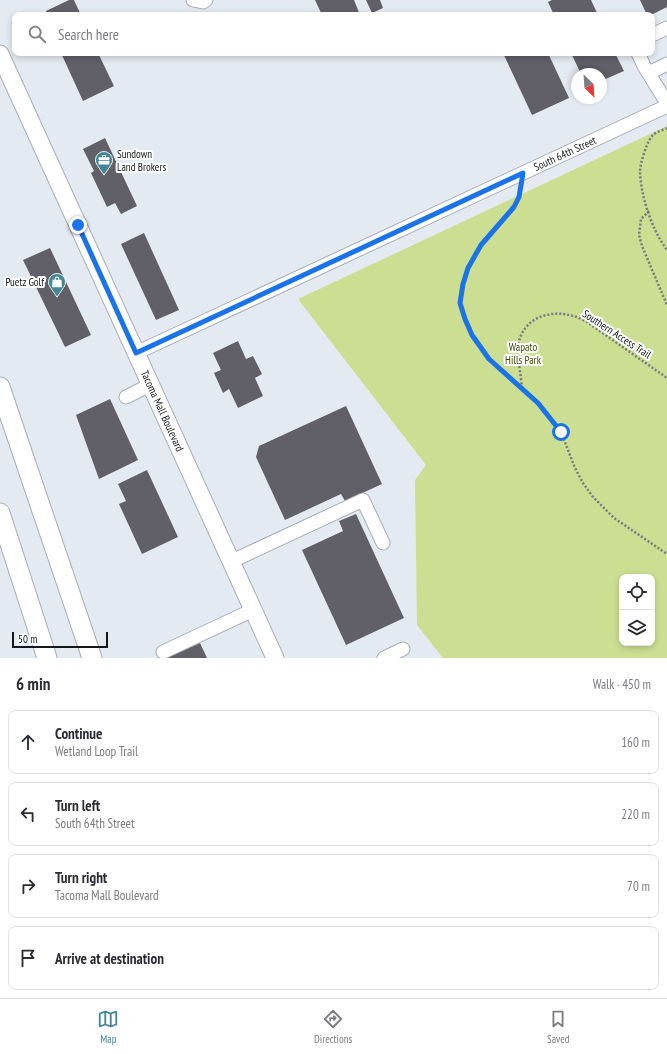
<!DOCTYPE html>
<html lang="en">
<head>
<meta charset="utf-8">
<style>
  body { margin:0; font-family:"PT Sans Narrow",sans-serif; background:#f7f7f7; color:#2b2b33 }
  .controls { position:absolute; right:12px; bottom:12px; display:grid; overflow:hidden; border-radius:8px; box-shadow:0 2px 6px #0003 }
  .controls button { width:36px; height:36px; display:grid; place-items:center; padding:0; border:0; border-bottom:1px solid #e1e1e2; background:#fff; color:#2b2b33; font:20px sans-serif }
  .compass { position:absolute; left:571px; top:68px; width:36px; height:36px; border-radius:50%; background:#fff; box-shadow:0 2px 6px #0003; rotate:155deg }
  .scale { position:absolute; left:12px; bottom:10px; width:96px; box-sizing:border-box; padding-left:4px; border:2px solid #15171a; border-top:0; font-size:11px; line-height:14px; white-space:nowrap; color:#15171a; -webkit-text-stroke:3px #fff; paint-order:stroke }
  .stop { position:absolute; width:12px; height:12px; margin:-9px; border:3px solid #1a73e8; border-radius:50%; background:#fff }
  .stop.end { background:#1a73e8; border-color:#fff; box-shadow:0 1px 4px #0008 }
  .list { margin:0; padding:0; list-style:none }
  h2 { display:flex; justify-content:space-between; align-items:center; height:52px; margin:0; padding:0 16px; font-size:17px }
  h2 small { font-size:13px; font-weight:400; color:#7c7c81 }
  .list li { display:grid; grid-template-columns:26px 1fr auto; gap:12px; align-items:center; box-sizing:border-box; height:64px; margin:0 8px 8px; padding:0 8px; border:1px solid #e1e1e2; border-radius:8px }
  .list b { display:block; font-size:15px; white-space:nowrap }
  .list p { margin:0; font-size:13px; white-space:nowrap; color:#7c7c81 }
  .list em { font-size:13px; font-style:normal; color:#7c7c81 }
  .icon { flex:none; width:22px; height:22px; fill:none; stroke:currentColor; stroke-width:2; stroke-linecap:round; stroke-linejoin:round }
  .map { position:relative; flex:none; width:667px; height:658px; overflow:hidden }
  .search { position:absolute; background:#fff; box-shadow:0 2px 6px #0003; left:12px; right:12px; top:12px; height:44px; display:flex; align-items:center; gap:10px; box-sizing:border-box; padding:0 14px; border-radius:8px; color:#7c7c81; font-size:15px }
  .sheet { height:340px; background:#fff }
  nav { display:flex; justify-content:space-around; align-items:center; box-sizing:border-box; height:56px; border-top:1px solid #e1e1e2; background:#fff; font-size:11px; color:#7c7c81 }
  nav a { display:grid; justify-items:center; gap:2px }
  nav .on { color:#438695 }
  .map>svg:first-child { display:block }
  .green { fill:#cbde92; fill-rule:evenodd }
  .building { fill:#615f67 }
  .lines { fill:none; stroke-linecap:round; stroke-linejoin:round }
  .minor-casing { stroke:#a8adb5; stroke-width:15 }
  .major-casing { stroke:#a8adb5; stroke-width:19 }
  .highway-casing { stroke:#a8adb5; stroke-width:21 }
  .path { stroke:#767a80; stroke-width:2.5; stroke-dasharray:2 2; stroke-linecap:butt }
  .minor { stroke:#fff; stroke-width:13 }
  .major { stroke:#fff; stroke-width:17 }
  .highway { stroke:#fff; stroke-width:19 }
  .route { stroke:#1a73e8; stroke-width:5 }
  .labels { text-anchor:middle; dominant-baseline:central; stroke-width:4; stroke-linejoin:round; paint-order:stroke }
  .poi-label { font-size:11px; fill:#15171a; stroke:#fff; text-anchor:start }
  .street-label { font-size:11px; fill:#15171a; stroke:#fff }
  .park-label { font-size:11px; fill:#404c0e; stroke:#fff }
</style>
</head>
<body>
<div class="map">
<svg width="667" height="658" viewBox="0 0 667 658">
  <rect width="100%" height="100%" fill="#e4eaf2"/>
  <path class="green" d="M667 126V658H443L417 625 415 480 426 465 298 299ZM622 577H652V643H622Z"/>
  <g class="building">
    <polygon points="69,0 74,0 81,15 47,15 46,11"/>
    <polygon points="315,0 354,0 360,15 322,15"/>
    <polygon points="366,0 380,0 383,8 372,13"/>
    <polygon points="552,0 591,0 598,15 554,15 548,2"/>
    <polygon points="640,0 667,0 667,7 651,15 647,15"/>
    <polygon points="61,53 98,53 114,86 83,101"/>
    <polygon points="503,53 548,53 569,98 532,115"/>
    <polygon points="571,53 615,53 624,71 601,81 601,74 581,74"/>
    <polygon points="105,138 137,206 121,214 115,203 107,207 91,173 94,171 83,149"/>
    <polygon points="144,233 179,310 156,320 121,244"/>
    <polygon points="50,248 91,335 65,347 23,260"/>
    <polygon points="238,341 246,359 253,356 262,374 255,378 263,396 238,408 229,389 223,393 214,373 221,370 213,353"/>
    <polygon points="110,399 138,460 99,479 76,415"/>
    <polygon points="346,406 382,484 345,501 341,494 285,520 256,457 259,446"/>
    <polygon points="147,470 178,537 142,554 119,504 126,501 118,484"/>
    <polygon points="356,514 404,618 346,645 302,550 343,531 339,521"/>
    <polygon points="200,643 207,658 167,658"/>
  </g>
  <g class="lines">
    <defs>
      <g id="minor">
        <polyline points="193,0 203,2 206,0"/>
        <polyline points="652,35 667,28"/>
        <polyline points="638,53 644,66 667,103"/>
        <polyline points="649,73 667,64"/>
        <path id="s1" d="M136 353 667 106"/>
        <polyline points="126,397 150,385"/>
        <polyline points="230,562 363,500 383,543"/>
        <polyline points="163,652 253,610"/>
        <polyline points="384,658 403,649"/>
      </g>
      <g id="major">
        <path id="s2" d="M0 54 275 658"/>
      </g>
      <g id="highway">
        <polyline points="0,387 92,658"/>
        <polyline points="0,513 47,658"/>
      </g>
    </defs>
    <use href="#minor" class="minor-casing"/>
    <use href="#major" class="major-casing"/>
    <use href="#highway" class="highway-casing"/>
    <g class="path">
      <path d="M667 128C663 130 656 132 653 135 647 141 640 163 640 172 641 197 652 230 667 250"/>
      <polyline points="521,187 519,197 514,207 481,245 468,267 463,284 460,303 465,319 472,335 489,359 539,403 561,432 575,468 583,483 593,497 614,518 667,554"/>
      <polyline points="649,211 641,219 639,235 642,246 667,305"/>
      <path d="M522 388C521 376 517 355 518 345 523 318 549 309 573 316 578 317 583 320 587 322L667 378"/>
    </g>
    <use href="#minor" class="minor"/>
    <use href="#major" class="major"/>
    <use href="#highway" class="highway"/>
  </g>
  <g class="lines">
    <polyline class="route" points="78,225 136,353 523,173 519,197 514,207 481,245 468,268 463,284 460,303 465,319 472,335 489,359 538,403 561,432"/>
  </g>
  <defs>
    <symbol id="office-pin" viewBox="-11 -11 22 30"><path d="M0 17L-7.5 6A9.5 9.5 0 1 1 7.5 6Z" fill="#438695" stroke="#fff"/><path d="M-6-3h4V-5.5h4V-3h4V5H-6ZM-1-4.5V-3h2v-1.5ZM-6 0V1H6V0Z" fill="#fff"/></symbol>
    <symbol id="shop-pin" viewBox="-11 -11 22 30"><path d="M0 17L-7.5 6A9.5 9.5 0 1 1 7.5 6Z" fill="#438695" stroke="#fff"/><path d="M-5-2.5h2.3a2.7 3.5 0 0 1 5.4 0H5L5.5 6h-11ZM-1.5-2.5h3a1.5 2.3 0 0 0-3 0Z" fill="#fff"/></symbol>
  </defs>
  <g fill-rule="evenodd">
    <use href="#office-pin" x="94" y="150" width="20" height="27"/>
    <use href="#shop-pin" x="47" y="272" width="20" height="27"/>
  </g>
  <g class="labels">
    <g class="poi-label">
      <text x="117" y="154">Sundown<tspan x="117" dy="13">Land Brokers</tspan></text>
      <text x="44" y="282" text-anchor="end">Puetz Golf</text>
    </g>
    <g class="street-label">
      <text stroke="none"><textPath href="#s1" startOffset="473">South 64th Street</textPath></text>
      <text transform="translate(617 334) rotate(33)">Southern Access Trail</text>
      <text stroke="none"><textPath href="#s2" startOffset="392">Tacoma Mall Boulevard</textPath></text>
    </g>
    <g class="park-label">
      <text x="523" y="347">Wapato<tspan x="523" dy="13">Hills Park</tspan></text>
    </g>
  </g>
</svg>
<div class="controls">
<button><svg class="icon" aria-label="locate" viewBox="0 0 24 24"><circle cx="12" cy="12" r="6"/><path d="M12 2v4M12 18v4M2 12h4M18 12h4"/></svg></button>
<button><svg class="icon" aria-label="layers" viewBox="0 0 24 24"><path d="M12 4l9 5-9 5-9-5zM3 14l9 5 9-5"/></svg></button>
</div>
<svg class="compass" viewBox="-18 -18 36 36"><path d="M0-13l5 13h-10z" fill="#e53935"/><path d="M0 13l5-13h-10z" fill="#7c7c81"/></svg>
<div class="scale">50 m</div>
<div class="stop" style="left:561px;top:432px"></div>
<div class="stop end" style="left:78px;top:225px"></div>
<div class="search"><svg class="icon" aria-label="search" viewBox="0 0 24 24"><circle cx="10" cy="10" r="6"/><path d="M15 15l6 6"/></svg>Search here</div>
</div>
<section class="sheet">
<h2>6 min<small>Walk · 450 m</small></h2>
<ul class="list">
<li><svg class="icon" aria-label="ahead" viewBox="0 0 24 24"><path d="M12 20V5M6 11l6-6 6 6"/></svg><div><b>Continue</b><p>Wetland Loop Trail</p></div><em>160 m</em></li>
<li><svg class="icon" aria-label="left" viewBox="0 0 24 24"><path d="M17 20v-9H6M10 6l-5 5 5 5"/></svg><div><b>Turn left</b><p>South 64th Street</p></div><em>220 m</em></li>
<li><svg class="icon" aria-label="right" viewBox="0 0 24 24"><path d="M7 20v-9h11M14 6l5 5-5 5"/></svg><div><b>Turn right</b><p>Tacoma Mall Boulevard</p></div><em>70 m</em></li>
<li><svg class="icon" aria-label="arrive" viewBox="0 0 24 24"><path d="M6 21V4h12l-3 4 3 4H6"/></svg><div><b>Arrive at destination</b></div></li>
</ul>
</section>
<nav>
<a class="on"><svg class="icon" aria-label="map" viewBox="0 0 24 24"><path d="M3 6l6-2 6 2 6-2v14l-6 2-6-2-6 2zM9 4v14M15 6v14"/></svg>Map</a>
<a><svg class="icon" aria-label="directions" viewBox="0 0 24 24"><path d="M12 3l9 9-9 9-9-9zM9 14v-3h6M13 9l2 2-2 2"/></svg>Directions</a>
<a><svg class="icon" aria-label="saved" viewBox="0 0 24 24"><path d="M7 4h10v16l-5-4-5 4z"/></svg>Saved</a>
</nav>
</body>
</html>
